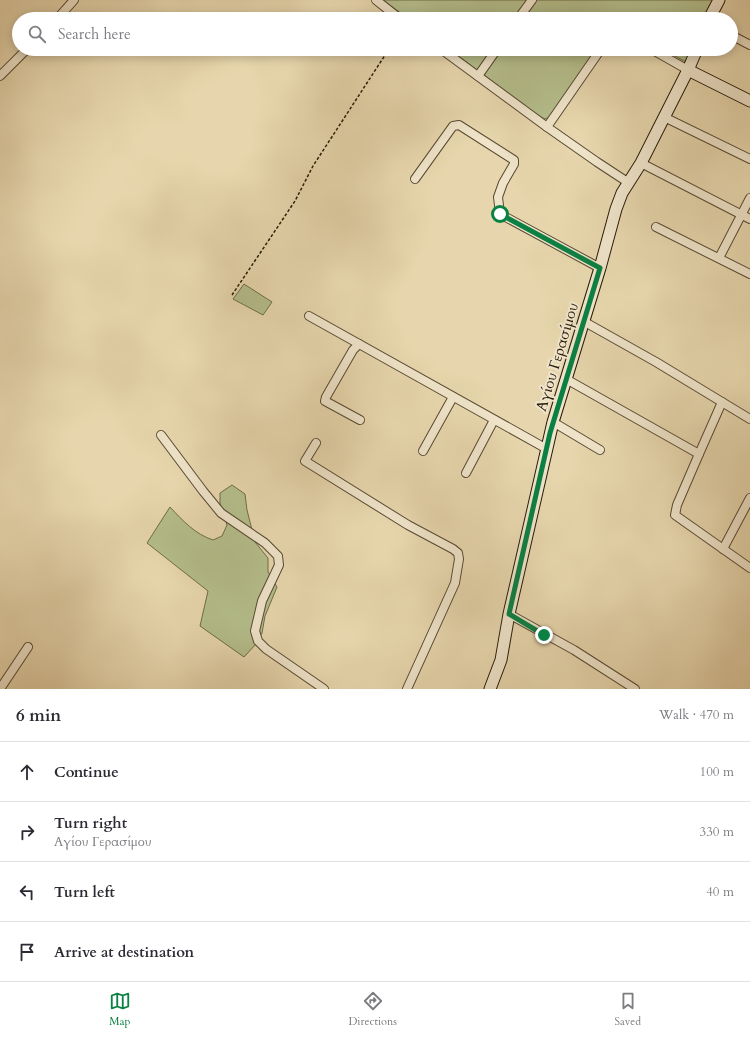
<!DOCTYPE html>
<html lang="en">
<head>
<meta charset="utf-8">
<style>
  body { margin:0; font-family:Cardo,serif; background:#f2f2f3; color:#2b2b33 }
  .stop { position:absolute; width:12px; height:12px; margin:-9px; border:3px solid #0b8043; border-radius:50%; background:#fff }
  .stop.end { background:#0b8043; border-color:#fff; box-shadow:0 1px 4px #0008 }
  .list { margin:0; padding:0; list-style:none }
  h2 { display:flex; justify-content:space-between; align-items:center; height:52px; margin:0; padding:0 16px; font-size:17px }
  h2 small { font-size:13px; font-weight:400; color:#7c7c81 }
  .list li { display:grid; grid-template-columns:26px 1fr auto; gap:12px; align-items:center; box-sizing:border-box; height:60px; padding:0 16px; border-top:1px solid #e1e1e2 }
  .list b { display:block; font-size:15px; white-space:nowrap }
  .list p { margin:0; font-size:13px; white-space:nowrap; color:#7c7c81 }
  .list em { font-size:13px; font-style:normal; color:#7c7c81 }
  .icon { flex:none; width:22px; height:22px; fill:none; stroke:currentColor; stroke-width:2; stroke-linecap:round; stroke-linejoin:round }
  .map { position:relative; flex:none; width:750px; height:689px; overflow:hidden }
  .search { position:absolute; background:#fff; box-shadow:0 2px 10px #0003; left:12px; right:12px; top:12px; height:44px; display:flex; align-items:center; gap:10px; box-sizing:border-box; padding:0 14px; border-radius:22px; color:#7c7c81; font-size:15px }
  .sheet { height:292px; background:#fff }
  nav { display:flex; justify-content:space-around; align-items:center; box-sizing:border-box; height:56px; border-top:1px solid #e1e1e2; background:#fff; font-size:11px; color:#7c7c81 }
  nav a { display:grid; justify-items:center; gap:2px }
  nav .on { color:#0b8043 }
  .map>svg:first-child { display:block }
  .green { fill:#b4be8b; stroke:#6e6c4a }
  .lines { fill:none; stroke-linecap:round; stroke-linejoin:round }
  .street-casing { stroke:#574931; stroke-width:10 }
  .secondary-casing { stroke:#271a08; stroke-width:13 }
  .path { stroke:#271a08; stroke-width:1.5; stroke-dasharray:3 2; stroke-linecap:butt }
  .street { stroke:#efe4ca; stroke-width:8 }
  .secondary { stroke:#efe4ca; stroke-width:11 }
  .route { stroke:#0b8043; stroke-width:5 }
  .labels { text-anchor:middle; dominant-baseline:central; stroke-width:4; stroke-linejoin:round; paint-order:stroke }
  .street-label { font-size:15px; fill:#271a08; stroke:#efe4ca }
</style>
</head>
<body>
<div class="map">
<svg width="750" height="689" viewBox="0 0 750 689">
  <rect width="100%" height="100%" fill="#e7d6ad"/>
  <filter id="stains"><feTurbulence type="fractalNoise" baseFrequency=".005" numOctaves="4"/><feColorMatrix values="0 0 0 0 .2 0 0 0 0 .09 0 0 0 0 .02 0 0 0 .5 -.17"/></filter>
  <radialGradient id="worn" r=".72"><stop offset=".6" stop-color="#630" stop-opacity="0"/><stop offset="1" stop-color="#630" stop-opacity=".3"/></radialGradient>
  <g class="green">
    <polygon points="383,0 713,0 705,19 409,19"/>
    <polygon points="449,49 596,49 552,116 545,119 539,116"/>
    <polygon points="662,49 692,49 686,62"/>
    <polygon points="244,284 272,302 263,315 233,299"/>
    <path d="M232 485 245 494 247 510 255 542 268 558V572L277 587 265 616 262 633 256 644 244 657 200 626 208 591 147 543 170 507C183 521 195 534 213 540L222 536 227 525 220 503V493Z"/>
  </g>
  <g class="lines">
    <defs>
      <g id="street">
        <polyline points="376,0 400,19"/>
        <polyline points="57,19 74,0"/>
        <polyline points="518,19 532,0"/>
        <polyline points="731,35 750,45"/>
        <polyline points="441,49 547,127"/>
        <polyline points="601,49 547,127 597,162 629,183"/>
        <polyline points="651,49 688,70"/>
        <polyline points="0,76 27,49"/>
        <polyline points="478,76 497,49"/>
        <polyline points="664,117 750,159"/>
        <polyline points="641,163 750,219"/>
        <polyline points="415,179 453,126 459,125 514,160 514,164 503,183 498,197 500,214 600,268"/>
        <polyline points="656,227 750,274"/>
        <polyline points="719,258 750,198"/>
        <polyline points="309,316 547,449"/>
        <polyline points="583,321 656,362 750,419"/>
        <polyline points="359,344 353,350 326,397 325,401 360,420"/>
        <polyline points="566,379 699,454 722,402"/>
        <polyline points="553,422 600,450"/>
        <polyline points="161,435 203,491 221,513 265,543 278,556 279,565 262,601 255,631 258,641 266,649 324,689"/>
        <polyline points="316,443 305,461 408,525 453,549 458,553 459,559 455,583 407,689"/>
        <polyline points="423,451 453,397"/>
        <polyline points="699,454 677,505 675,515 750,568"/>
        <polyline points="466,473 494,420"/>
        <polyline points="723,549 750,498"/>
        <polyline points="509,614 574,650 635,689"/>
        <polyline points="0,689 28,647"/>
      </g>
      <g id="secondary">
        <polyline points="709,19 719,0"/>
        <polyline points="688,70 750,101"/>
        <polyline points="490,689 501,660 509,614 553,422 600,268 616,209 622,193 641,163 688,70 697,49"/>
      </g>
    </defs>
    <use href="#street" class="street-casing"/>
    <use href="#secondary" class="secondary-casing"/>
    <polyline class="path" points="232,295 295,201 313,166 389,49"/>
    <use href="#street" class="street"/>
    <use href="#secondary" class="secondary"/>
  </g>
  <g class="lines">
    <polyline class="route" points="500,214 600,268 550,433 509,614 544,635"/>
  </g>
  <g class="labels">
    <g class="street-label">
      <text transform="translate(557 357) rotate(-73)">Αγίου Γερασίμου</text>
    </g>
  </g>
  <rect width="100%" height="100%" filter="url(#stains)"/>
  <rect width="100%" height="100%" fill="url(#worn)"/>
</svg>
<div class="stop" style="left:500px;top:214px"></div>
<div class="stop end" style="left:544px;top:635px"></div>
<div class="search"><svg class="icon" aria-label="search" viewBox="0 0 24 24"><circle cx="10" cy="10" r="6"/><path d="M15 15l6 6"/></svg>Search here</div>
</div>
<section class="sheet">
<h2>6 min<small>Walk · 470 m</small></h2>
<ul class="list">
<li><svg class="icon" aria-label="ahead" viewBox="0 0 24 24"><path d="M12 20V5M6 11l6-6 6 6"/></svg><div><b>Continue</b></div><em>100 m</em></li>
<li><svg class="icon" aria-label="right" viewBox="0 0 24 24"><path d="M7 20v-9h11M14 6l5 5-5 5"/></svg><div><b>Turn right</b><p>Αγίου Γερασίμου</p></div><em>330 m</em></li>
<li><svg class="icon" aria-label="left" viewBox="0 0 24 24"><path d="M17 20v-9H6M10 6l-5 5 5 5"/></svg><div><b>Turn left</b></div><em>40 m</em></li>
<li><svg class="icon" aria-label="arrive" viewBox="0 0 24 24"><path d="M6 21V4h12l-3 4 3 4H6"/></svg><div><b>Arrive at destination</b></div></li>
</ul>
</section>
<nav>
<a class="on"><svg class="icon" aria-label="map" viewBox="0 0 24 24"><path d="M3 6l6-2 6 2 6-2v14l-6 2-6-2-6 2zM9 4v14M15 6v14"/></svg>Map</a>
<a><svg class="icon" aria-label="directions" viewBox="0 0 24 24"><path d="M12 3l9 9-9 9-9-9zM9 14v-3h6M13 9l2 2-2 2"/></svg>Directions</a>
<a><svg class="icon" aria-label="saved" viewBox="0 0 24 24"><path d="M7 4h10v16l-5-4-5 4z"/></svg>Saved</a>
</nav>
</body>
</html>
